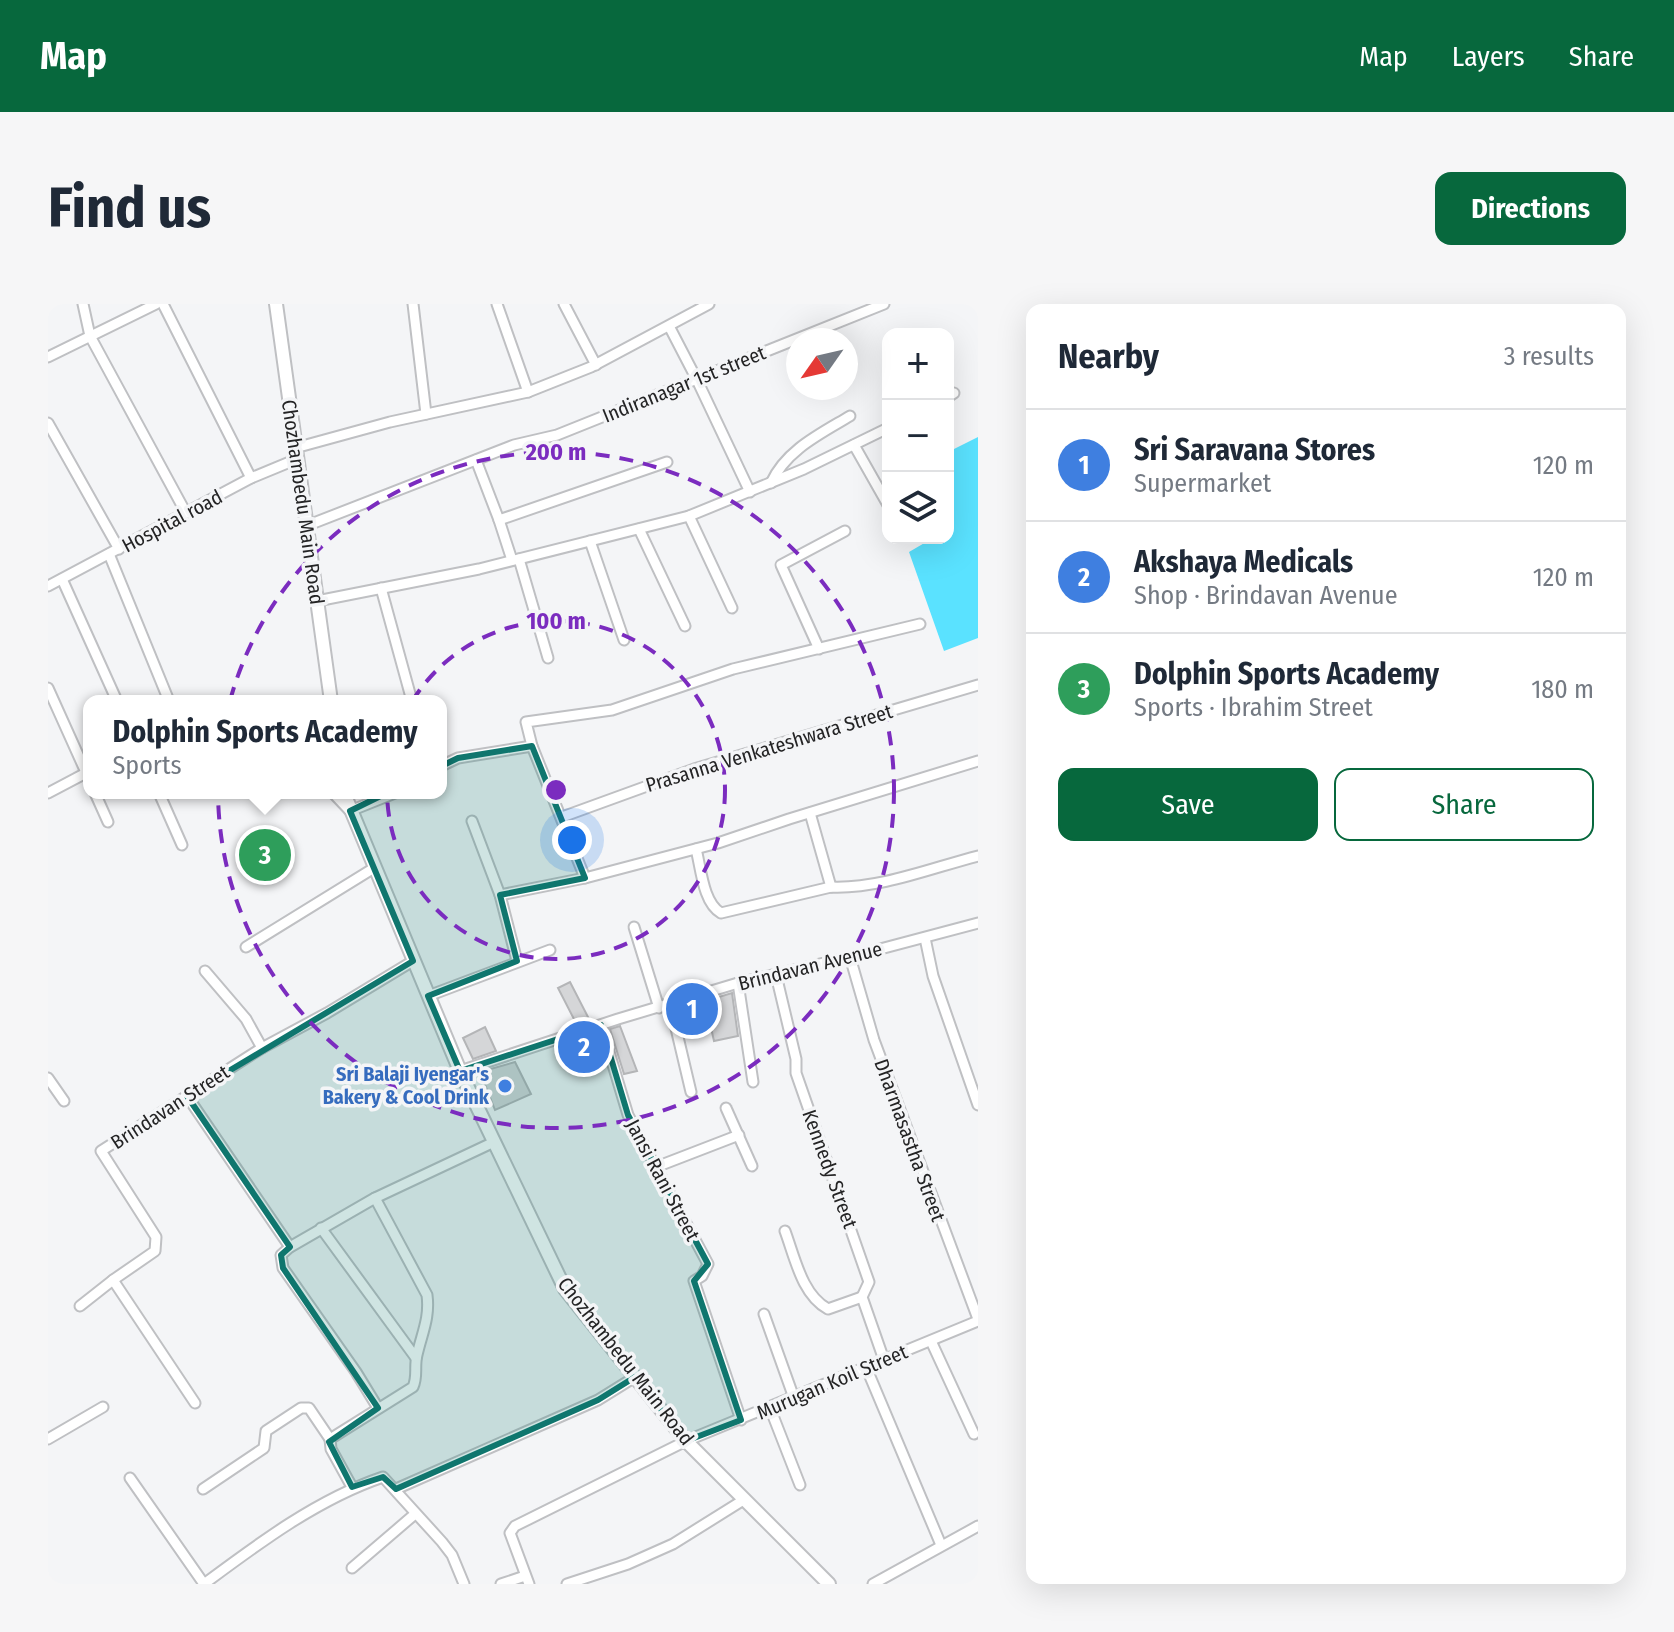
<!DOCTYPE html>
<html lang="en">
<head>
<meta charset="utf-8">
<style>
  body { margin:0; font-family:"Fira Sans Condensed",sans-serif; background:#f6f6f7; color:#1f2937 }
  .controls { position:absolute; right:24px; top:24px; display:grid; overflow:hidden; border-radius:16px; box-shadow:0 8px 32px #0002 }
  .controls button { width:72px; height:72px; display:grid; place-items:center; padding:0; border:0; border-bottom:2px solid #e0e1e3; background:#fff; color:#1f2937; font:40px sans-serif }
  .compass { position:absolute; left:738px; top:24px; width:72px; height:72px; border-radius:50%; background:#fff; box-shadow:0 8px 32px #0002; rotate:236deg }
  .you { position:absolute; left:524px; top:536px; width:28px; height:28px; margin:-20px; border:6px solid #fff; border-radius:50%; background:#1a73e8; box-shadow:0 0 0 12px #1a73e833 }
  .badge { display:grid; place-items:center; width:52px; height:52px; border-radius:50%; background:#07683d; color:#fff; font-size:26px; font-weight:700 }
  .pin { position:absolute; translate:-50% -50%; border:4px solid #fff; box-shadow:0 2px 8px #0006 }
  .popup { position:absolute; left:35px; top:391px; width:364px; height:104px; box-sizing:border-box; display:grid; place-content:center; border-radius:16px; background:#fff; filter:drop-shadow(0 2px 6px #0005); font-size:26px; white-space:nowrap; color:#747a83 }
  .popup b { font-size:30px; color:#1f2937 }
  .popup::after { content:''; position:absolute; left:50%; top:100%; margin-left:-16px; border:16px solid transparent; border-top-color:#fff }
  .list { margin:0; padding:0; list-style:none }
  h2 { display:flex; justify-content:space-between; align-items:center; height:104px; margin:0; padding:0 32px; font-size:34px }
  h2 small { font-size:26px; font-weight:400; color:#747a83 }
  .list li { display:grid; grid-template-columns:52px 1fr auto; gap:24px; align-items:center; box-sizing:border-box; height:112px; padding:0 32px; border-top:2px solid #e0e1e3 }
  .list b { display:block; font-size:30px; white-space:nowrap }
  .list p { margin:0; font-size:26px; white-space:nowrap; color:#747a83 }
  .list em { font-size:26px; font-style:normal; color:#747a83 }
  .actions { display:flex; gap:16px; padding:24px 32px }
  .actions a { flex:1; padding:18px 0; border:2px solid #07683d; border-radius:16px; text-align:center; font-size:28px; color:#07683d }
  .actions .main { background:#07683d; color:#fff }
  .icon { flex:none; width:44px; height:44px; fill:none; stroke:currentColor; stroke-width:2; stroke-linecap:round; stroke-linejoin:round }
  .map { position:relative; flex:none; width:930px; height:1280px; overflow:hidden; border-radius:16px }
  header { display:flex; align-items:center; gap:48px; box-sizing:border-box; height:112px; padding:0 40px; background:#07683d; color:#fff }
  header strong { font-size:38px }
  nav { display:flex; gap:44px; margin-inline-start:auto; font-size:28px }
  .intro { display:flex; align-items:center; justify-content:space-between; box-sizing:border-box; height:192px; padding:0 48px }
  h1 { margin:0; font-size:56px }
  .button { padding:20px 36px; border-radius:16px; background:#07683d; color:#fff; font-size:28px; font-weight:700 }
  main { display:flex; gap:48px; padding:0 48px }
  aside { flex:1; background:#fff; border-radius:16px; box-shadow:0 8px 32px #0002 }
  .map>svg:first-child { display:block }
  .water { fill:#5ae2ff }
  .building { fill:#d5d6d8; stroke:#b4b5b7; stroke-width:2 }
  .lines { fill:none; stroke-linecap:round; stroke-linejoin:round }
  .minor-casing { stroke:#bfc0c3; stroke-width:13 }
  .tertiary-casing { stroke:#bfc0c3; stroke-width:16 }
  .minor { stroke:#fff; stroke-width:9 }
  .tertiary { stroke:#fff; stroke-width:12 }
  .marked { fill:#0f766e; fill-opacity:0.2; stroke:#0f766e; stroke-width:6; stroke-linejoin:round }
  .ring { fill:none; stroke:#7b2cbf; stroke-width:4; stroke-dasharray:14 10 }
  .shop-dot { fill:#3f7fe0; stroke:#f4f5f7; stroke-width:3 }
  .labels { text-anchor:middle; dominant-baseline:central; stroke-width:7; stroke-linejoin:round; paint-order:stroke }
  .street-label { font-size:20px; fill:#242425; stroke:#f4f5f7 }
  .shop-label { font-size:20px; font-weight:bold; fill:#366cbe; stroke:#f4f5f7; text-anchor:end }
  .centre { fill:#7b2cbf; stroke:#f4f5f7; stroke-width:4 }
  .ring-label { font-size:24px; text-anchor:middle; font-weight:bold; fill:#7b2cbf; stroke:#f4f5f7; stroke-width:7; stroke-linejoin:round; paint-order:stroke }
</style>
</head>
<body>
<header>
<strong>Map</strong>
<nav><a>Map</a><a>Layers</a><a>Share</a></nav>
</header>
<div class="intro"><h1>Find us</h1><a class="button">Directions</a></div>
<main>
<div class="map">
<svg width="930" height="1280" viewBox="0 0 930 1280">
  <rect width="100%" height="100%" fill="#f4f5f7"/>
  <polygon class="water" points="930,133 930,334 896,347 861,248 885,234 900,234 900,148"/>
  <g class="building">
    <polygon points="522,678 541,715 529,721 510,684"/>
    <polygon points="684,689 690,732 666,737 659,706 633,715 631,705"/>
    <polygon points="572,722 589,767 576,770 562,725"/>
    <polygon points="437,723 448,747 425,755 415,734"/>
    <polygon points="548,732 553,746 523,755 519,740"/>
    <polygon points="467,758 483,790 447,806 432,768"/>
  </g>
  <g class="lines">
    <defs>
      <g id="minor">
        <polyline points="35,0 42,32 138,209"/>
        <polyline points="115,0 203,174"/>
        <polyline points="365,0 378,110"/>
        <polyline points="449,0 480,88"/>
        <polyline points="516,0 548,61"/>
        <polyline points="621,22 649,76 702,188"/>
        <polyline points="0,53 108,0"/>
        <polyline points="900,93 906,89"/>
        <polyline points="0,119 71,245"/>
        <polyline points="806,141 840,201"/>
        <polyline points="247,144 342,118 480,88 543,63 661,0"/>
        <polyline points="428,156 451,216 619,158"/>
        <path d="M723 179C738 146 772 130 802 112"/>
        <polyline points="641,212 684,304"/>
        <polyline points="451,216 464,256"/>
        <polyline points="258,222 466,141 509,131 836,0"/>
        <polyline points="591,225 637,322"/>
        <polyline points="542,237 576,336"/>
        <polyline points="61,250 121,397"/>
        <polyline points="471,255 500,354"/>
        <polyline points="14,275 69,397"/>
        <polyline points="0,282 203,174 249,155"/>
        <polyline points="333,284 364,397"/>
        <polyline points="269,297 431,265 641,212 756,165 840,124"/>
        <polyline points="872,320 685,365 564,406 478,418 484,442 537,574 670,539 741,515 930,457"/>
        <polyline points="771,345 733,261 797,227"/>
        <polyline points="0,384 41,475"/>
        <polyline points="393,462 410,454 484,442"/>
        <polyline points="0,489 38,469"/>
        <polyline points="47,489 60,518"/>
        <polyline points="111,489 134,541"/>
        <polyline points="285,489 302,507 347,489"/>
        <polyline points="762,509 783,583"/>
        <polyline points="514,513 646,465 930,381"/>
        <polyline points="424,517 452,591 469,657"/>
        <path d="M648 545C653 564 655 599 673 609L783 583C832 585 883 564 930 552"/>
        <polyline points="452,591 537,574"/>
        <polyline points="586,623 611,704"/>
        <polyline points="877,634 885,672 930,801"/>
        <polyline points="198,643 326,564"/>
        <polyline points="802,653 826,736 930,1015"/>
        <polyline points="157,667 198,715 214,744 279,709 365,657"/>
        <polyline points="728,671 748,755 748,769 821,978 814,993 836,1056"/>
        <polyline points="690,679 705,778"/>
        <polyline points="380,692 502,646"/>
        <polyline points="622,699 643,788"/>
        <polyline points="553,721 580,811 660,960 654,972 646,977 693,1116"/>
        <polyline points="412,767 570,715 690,679 802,653 930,619"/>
        <polyline points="0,774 16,797"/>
        <polyline points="139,792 242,943"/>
        <polyline points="678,804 704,862"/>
        <polyline points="608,863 691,831"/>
        <polyline points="273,924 368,1054"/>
        <path d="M737 927C747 954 754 991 780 1005L814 993"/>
        <polyline points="32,1002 65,976"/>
        <polyline points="716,1010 746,1094"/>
        <polyline points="883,1037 926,1130"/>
        <polyline points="818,1063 893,1241"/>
        <polyline points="147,1099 65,976 107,947 108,933 53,847 214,744"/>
        <polyline points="330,1104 308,1068 235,964 233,951 242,943 327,894 446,838"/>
        <polyline points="722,1104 752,1181"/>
        <polyline points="0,1135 55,1103"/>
        <polyline points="82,1174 156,1280"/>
        <path d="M304 1183 283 1145 282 1135 365 1083C370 1072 366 1063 369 1051 374 1029 382 1014 379 991L327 894"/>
        <polyline points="155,1185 216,1144 218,1127 253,1104 261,1104 282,1135"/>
        <polyline points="348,1185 550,1096 587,1073"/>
        <polyline points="304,1264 367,1210"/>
        <path d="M156 1280C211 1239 270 1195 335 1173L394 1238 404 1251 416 1280"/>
        <polyline points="453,1280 477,1272"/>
        <polyline points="481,1280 462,1229 467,1222 638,1137 930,1017"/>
        <polyline points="519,1280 580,1260 625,1240 697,1195"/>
        <polyline points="825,1280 930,1222"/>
      </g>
      <g id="tertiary">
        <polyline points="228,0 283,397"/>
        <polyline points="296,489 412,767 517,985 638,1137 781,1280"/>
      </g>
    </defs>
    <use href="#minor" class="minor-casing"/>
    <use href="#tertiary" class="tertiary-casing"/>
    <use href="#minor" class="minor"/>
    <use href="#tertiary" class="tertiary"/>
  </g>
  <path class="marked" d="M484 442 537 574 452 591 469 657 380 692 412 767 553 721 580 811 660 960 646 977 693 1116 638 1137 587 1073 550 1096 348 1185 335 1173 304 1183 281 1138 330 1104 235 964 233 951 242 943 139 792 365 657 302 507 410 454Z"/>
  <g class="ring">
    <circle cx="508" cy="486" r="169"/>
    <circle cx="508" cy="486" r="338"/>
  </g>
  <circle class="shop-dot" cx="457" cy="782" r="8"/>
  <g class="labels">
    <g class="street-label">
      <text transform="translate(636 80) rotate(-22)">Indiranagar 1st street</text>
      <text transform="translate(255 198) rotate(82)">Chozhambedu Main Road</text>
      <text transform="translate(124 217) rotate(-28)">Hospital road</text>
      <text transform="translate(721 444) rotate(-17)">Prasanna Venkateshwara Street</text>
      <text transform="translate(762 662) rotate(-14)">Brindavan Avenue</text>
      <text transform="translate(122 803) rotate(-33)">Brindavan Street</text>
      <text transform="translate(862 836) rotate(70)">Dharmasastha Street</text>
      <text transform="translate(782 865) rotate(70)">Kennedy Street</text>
      <text transform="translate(615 876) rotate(62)">Jansi Rani Street</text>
      <text transform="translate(578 1057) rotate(52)">Chozhambedu Main Road</text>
      <text transform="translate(784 1078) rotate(-23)">Murugan Koil Street</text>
    </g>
    <g class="shop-label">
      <text x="441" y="770">Sri Balaji Iyengar's<tspan x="441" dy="23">Bakery &amp; Cool Drink</tspan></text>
    </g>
  </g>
  <circle cx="508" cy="486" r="12" class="centre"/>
  <g class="ring-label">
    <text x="508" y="156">200 m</text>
    <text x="508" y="325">100 m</text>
  </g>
</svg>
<div class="controls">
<button>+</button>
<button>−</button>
<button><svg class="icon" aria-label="layers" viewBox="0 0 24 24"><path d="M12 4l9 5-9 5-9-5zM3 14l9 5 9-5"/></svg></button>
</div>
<svg class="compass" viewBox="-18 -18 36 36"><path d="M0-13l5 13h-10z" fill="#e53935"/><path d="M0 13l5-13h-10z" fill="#747a83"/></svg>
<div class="you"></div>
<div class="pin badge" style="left:644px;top:705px;background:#3f7fe0">1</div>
<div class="pin badge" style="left:536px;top:743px;background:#3f7fe0">2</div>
<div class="pin badge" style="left:217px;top:551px;background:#2e9e5b">3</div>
<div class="popup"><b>Dolphin Sports Academy</b>Sports</div>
</div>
<aside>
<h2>Nearby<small>3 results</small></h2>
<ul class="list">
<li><span class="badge" style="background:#3f7fe0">1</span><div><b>Sri Saravana Stores</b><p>Supermarket</p></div><em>120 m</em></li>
<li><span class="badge" style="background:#3f7fe0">2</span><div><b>Akshaya Medicals</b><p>Shop · Brindavan Avenue</p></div><em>120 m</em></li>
<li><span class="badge" style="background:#2e9e5b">3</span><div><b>Dolphin Sports Academy</b><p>Sports · Ibrahim Street</p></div><em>180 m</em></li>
</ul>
<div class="actions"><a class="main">Save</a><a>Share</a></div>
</aside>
</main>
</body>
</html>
